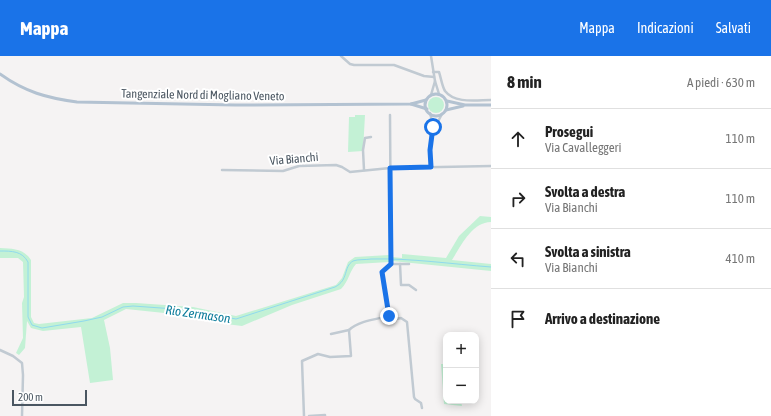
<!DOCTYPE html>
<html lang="it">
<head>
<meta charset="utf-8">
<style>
  body { margin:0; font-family:"Asap Condensed",sans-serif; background:#f6f6f6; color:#222 }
  .controls { position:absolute; right:12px; bottom:12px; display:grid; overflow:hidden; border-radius:8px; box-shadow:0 2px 10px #0003 }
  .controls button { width:36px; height:36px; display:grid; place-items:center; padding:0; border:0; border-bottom:1px solid #e0e0e0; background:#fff; color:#222; font:20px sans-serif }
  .scale { position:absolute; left:12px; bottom:10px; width:75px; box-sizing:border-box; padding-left:4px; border:2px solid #4a5661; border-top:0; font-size:11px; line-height:14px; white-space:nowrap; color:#4a5661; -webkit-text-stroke:3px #fff; paint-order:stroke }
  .stop { position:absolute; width:12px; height:12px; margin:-9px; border:3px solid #1a73e8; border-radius:50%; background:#fff }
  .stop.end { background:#1a73e8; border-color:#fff; box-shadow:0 1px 4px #0008 }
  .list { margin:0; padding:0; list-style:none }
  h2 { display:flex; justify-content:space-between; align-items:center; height:52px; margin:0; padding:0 16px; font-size:17px }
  h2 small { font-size:13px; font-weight:400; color:#767676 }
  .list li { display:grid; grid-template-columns:26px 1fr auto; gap:12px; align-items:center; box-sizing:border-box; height:60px; padding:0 16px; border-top:1px solid #e0e0e0 }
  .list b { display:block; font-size:15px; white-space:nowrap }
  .list p { margin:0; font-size:13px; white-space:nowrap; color:#767676 }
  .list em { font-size:13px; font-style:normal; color:#767676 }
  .icon { flex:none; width:22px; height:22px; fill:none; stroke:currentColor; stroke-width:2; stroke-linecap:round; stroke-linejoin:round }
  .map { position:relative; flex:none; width:491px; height:360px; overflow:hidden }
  header { display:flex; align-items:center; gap:24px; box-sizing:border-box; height:56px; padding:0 20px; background:#1a73e8; color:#fff }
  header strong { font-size:19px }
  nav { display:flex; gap:22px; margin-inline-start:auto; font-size:14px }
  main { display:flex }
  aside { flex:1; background:#fff }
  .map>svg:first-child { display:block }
  .green { fill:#c3f1d5 }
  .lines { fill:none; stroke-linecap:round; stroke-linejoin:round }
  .stream { stroke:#90daee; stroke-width:1 }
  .minor { stroke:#c1cad2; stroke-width:2.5 }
  .major { stroke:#b3c2d1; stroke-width:3 }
  .route { stroke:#1a73e8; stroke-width:5 }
  .labels { text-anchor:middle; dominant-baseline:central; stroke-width:4; stroke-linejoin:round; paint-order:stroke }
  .street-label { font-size:12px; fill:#4a5661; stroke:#fff }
  .water-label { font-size:13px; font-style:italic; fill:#0c7c9b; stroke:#fff }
</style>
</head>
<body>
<header>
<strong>Mappa</strong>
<nav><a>Mappa</a><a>Indicazioni</a><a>Salvati</a></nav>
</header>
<main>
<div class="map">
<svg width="491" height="360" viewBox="0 0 491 360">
  <rect width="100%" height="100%" fill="#f5f3f3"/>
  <g class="green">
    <circle cx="436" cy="49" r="8"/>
    <polygon points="355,59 365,59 363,95 348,96 349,61 355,61"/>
    <path d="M480 160 491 161V166C472 166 461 190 452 204L491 208V215L392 205V201L402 202V198L446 202 459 180Z"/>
    <path d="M0 192C13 193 23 192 31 204V261L34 267 39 268 92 262 123 247H136L193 251 236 260 336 229 342 222 348 206 355 201 389 199V206L356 208C349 216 349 225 341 233L292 249 242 270 226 268 193 260 126 253 104 264 110 292 113 324 90 327 81 271 43 275 31 272 27 265 25 292 19 299 16 297 23 282 22 247 24 241 23 206 18 202H0Z"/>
    <polygon points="441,308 446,308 446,345 461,345 462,350 444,348"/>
  </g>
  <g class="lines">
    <path class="stream" d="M0 195C12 195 22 195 28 206V261L32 269 42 272 84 265 102 261 123 251 133 250 189 254 236 263 335 231C349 224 343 211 353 205 358 203 366 204 371 203 411 202 451 208 491 211"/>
    <g class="minor">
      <polyline points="341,0 350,8 354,9 394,9 424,20 434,21"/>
      <polyline points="431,0 435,25 439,38"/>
      <path d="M433 16H439C441 22 442 30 445 35 455 48 477 44 491 44"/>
      <polyline points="431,39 435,25"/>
      <polyline points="430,57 434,73 442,58"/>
      <polyline points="431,111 430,94 434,73"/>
      <polyline points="222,114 283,115 299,110 336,109 342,111 350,116 390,112 491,110"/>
      <polyline points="364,114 363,94 365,82 371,81"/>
      <polyline points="391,208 409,208"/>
      <polyline points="400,208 401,229 409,229 416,234"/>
      <polyline points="389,260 396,263 401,262 407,266 414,341 415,343 421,347 422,352"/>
      <polyline points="331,278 349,274"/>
      <polyline points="0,294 13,300 22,307 23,319 22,360"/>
      <path d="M304 360 302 305 318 298 330 301 351 300 349 274C358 265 377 263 389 260L382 216 391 208 390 59"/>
      <polyline points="309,360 325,359 325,360"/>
    </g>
    <g class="major">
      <path d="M0 18C25 36 47 42 77 46L235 49 411 48 426 44"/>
      <circle cx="436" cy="49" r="11"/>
      <polyline points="447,45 465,49 491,49"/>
      <polyline points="411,48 427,53"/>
      <polyline points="446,54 463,50"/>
    </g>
  </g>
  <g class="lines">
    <polyline class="route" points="389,260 382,216 391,208 390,112 431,111 430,94 433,71"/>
  </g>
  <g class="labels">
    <g class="street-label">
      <text transform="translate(203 39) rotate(1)">Tangenziale Nord di Mogliano Veneto</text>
      <text transform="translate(294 103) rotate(-5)">Via Bianchi</text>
    </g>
    <g class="water-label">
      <text transform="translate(198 258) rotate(8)">Rio Zermason</text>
    </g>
  </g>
</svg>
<div class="controls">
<button>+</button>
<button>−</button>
</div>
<div class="scale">200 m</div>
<div class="stop" style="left:433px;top:71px"></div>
<div class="stop end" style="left:389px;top:260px"></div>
</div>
<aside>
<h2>8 min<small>A piedi · 630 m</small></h2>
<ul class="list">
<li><svg class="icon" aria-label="ahead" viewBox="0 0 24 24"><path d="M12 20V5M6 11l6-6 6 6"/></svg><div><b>Prosegui</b><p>Via Cavalleggeri</p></div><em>110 m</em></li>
<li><svg class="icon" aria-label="right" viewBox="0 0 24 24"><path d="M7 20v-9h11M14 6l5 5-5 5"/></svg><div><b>Svolta a destra</b><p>Via Bianchi</p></div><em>110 m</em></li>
<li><svg class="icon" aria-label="left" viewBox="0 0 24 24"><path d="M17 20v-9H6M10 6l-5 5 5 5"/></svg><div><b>Svolta a sinistra</b><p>Via Bianchi</p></div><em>410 m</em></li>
<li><svg class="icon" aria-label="arrive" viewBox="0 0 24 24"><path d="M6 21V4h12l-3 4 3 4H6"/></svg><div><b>Arrivo a destinazione</b></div></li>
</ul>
</aside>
</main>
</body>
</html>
